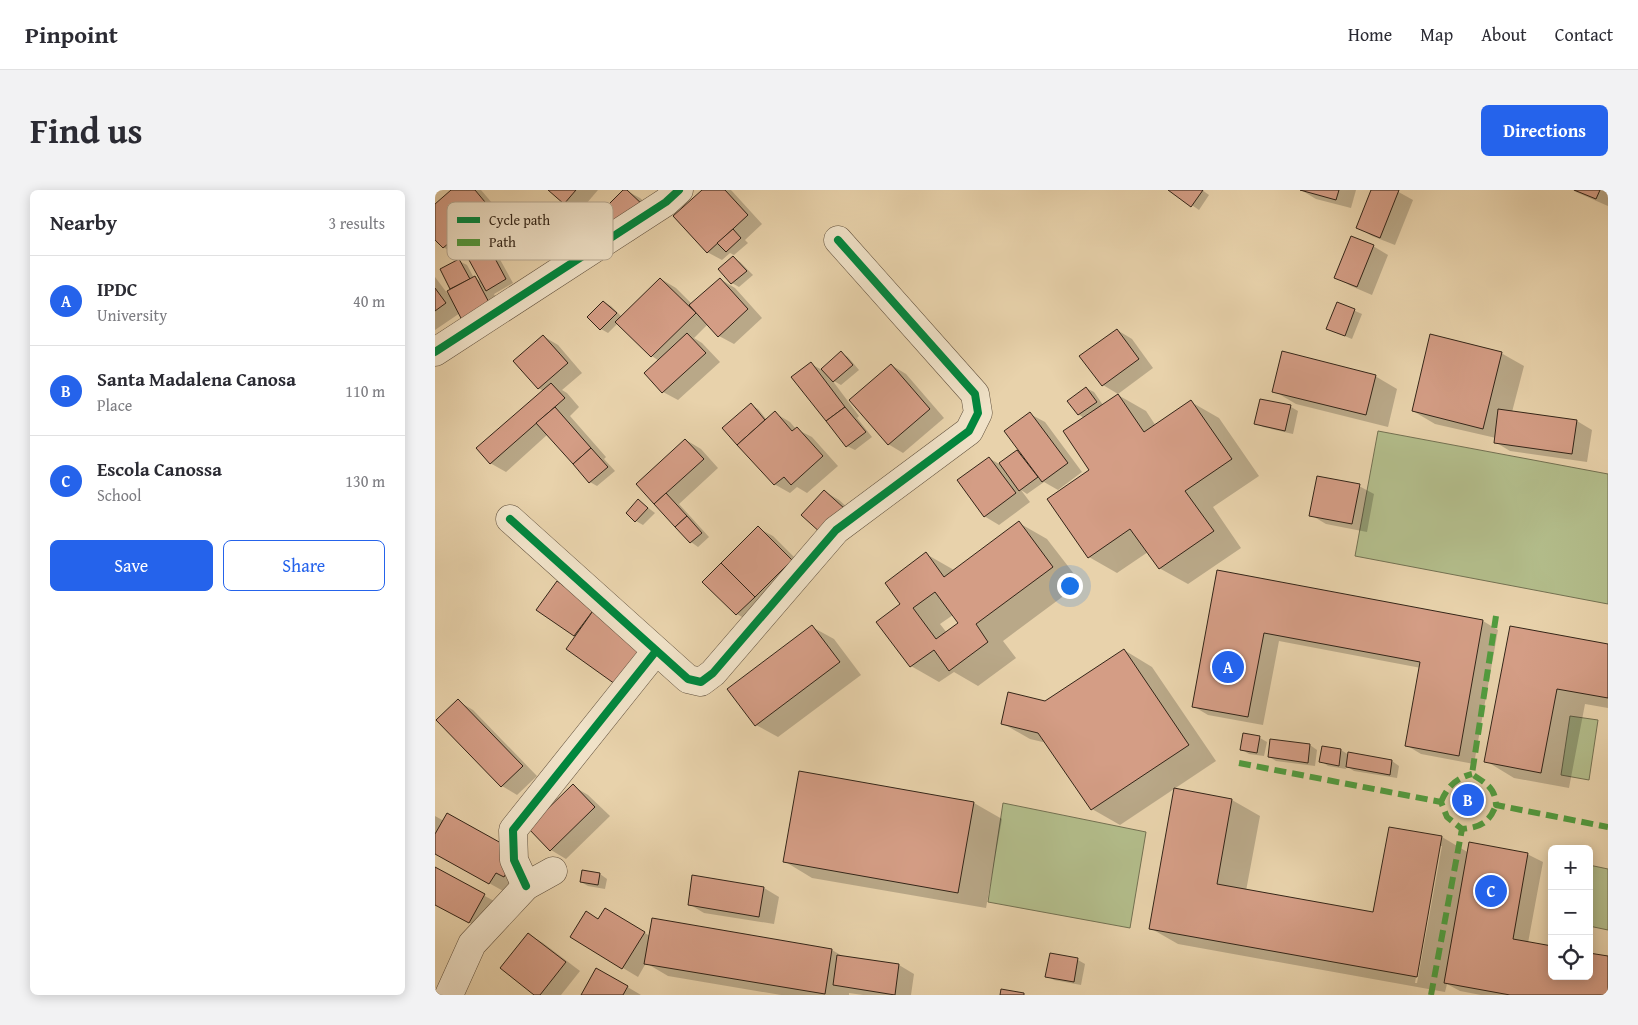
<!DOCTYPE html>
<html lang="en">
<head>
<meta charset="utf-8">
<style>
  body { margin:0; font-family:"Gentium Book Plus",serif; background:#f2f2f3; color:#2b2b33 }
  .controls { position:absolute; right:15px; bottom:15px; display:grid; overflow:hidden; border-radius:8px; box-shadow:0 2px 12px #0003 }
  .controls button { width:45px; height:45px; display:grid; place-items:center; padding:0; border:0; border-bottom:1px solid #e1e1e2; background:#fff; color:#2b2b33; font:25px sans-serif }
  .you { position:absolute; left:634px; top:395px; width:18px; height:18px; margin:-12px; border:4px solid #fff; border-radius:50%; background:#1a73e8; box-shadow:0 0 0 8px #1a73e833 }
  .badge { display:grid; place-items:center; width:32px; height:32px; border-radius:50%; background:#2563eb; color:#fff; font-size:16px; font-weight:700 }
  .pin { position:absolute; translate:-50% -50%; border:2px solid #fff; box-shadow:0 1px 5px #0006 }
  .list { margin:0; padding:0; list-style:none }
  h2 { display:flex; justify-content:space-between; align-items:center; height:65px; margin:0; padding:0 20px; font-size:21px }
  h2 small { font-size:16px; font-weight:400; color:#7c7c81 }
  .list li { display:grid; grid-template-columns:32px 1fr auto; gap:15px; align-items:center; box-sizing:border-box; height:90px; padding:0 20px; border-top:1px solid #e1e1e2 }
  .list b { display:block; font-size:19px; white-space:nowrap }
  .list p { margin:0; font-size:16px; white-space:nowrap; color:#7c7c81 }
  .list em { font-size:16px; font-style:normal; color:#7c7c81 }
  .actions { display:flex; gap:10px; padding:15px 20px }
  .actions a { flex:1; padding:11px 0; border:1px solid #2563eb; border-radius:8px; text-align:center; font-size:18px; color:#2563eb }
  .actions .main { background:#2563eb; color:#fff }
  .icon { flex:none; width:28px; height:28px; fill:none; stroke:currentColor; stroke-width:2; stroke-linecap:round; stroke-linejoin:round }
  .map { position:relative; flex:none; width:1173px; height:805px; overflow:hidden; border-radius:8px }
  header { display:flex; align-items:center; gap:30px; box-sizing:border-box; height:70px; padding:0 25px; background:#fff; border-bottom:1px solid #e1e1e2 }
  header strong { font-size:24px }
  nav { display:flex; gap:28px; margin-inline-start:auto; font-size:18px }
  .intro { display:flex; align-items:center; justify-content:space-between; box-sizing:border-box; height:120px; padding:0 30px }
  h1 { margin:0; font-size:35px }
  .button { padding:12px 22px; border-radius:8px; background:#2563eb; color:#fff; font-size:18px; font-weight:700 }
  main { display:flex; gap:30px; padding:0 30px }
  aside { flex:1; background:#fff; border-radius:8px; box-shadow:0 2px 12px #0003 }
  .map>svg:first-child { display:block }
  .green { fill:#b3bd8b; stroke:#737152 }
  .shadow { fill:#0003; fill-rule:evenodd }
  .building { fill:#d49d85; stroke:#332518; fill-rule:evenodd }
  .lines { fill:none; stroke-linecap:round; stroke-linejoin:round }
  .street-casing { stroke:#60503d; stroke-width:29 }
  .street { stroke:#f0e2c8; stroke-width:28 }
  .quiet { stroke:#519b3e; stroke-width:6; stroke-dasharray:12 6; stroke-linecap:butt }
  .cycleway-casing { stroke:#f0e2c8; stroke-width:11 }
  .cycleway { stroke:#00873e; stroke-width:8 }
  .key { fill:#f0e2c8; stroke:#b7a993; stroke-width:1 }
  .key-label { font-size:14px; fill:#332518 }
</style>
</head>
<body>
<header>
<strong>Pinpoint</strong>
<nav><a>Home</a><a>Map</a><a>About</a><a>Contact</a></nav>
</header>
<div class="intro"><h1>Find us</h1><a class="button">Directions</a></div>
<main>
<aside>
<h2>Nearby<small>3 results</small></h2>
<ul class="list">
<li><span class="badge">A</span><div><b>IPDC</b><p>University</p></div><em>40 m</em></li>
<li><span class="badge">B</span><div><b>Santa Madalena Canosa</b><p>Place</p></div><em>110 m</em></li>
<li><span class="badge">C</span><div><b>Escola Canossa</b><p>School</p></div><em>130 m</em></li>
</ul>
<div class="actions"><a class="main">Save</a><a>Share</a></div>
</aside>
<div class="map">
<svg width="1173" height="805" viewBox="0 0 1173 805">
  <rect width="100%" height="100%" fill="#e8d2ab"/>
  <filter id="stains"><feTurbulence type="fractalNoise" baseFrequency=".004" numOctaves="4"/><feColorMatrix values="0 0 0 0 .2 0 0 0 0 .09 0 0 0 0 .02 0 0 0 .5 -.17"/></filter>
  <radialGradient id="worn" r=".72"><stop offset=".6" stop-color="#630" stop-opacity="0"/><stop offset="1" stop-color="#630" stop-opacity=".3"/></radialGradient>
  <g class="green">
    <polygon points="943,241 1173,284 1173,414 920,366"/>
    <polygon points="1135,526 1163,530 1154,590 1126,585"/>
    <polygon points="568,613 711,642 695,738 553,712"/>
    <polygon points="1154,675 1173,679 1173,740 1154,736"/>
  </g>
  <g class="shadow">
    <polygon points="18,0 46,0 69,27 24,66 8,57 0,48 0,16"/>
    <polygon points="115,0 163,0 145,21 130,13"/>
    <polygon points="190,0 205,8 223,25 198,51 182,42"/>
    <polygon points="269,0 296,0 327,34 310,50 313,53 299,65 295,63 287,70 272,62"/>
    <polygon points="735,0 767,0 774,5 764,20"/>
    <polygon points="866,0 921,0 916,18 881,9"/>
    <polygon points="937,0 960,0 978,10 960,55 937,46 922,37"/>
    <polygon points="1138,0 1173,0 1173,16 1141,2"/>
    <polygon points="938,56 953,65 937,105 916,96 901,87"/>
    <polygon points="54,60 62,64 78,93 59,104 72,128 25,123 0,140 0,87 15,107 17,100 7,80 24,71 32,75 39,88 40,88 47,92"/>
    <polygon points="298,68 305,72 318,85 304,97 297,93"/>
    <polygon points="226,89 241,98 257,114 285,89 300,98 327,128 299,154 284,146 273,134 259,148 267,153 285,172 243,210 228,202 224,171 217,166 183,133 173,143 166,139 169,112 176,116 187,127"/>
    <polygon points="902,113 927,124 917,149 892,139"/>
    <polygon points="682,140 697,149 718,178 683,204 668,195"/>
    <polygon points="108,146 123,155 147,183 127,200 132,203 144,217 135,226 171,267 169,269 180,281 162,296 155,292 113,244 71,282 55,273 109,201 103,198"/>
    <polygon points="406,163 413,167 424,180 406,195 397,190 424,226 422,228 437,247 420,260 412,256 376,174 387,180"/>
    <polygon points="1066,163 1089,176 1077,222 1142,231 1157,240 1152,272 1075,261 1060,252 1061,248 1000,234 978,221"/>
    <polygon points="456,175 471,184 509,228 468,263 453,254"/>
    <polygon points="940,186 962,199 953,237 861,214 839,201"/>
    <polygon points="651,198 659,202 668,215 683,205 711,221 721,236 756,212 784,228 824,286 778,317 806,358 753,394 724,378 713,362 682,383 654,367 656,280 649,228 643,224"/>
    <polygon points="316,215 323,219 332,230 340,223 355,232 361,239 377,247 403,276 372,303 362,297 355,303 339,294"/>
    <polygon points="856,217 863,221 858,244 828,237 821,233"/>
    <polygon points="595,224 610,232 647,282 623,300 609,292 592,304 586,300 595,312 564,335 549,326 554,268 564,274 582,261 587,264"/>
    <polygon points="251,250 266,259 283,278 244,314 274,347 263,357 256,352 202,294"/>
    <polygon points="924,296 939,304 932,342 891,334 876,325"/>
    <polygon points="389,301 404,310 424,328 403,352"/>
    <polygon points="203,310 220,323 208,335 201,331"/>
    <path d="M584 333 612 349 646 393 568 451 581 468 543 496 519 482 504 492 476 476 467 414 491 364 519 380ZM518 425 525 434 512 443 505 434Z"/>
    <polygon points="323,338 338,346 371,379 317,433 302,424"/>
    <polygon points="783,382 1048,431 1063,440 1039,574 986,564 971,555 986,478 844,451 828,535 773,525 758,516"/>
    <polygon points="123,392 224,462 141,446 103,419"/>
    <polygon points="377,437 399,449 426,485 343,547 321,535"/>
    <polygon points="1076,437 1173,455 1173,518 1150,514 1134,598 1079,588 1051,571"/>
    <polygon points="689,460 717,477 781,571 685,635 657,619 612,553 595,549 567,533 611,513"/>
    <polygon points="23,511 38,520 102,586 82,605 67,596 3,530"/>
    <polygon points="825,548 832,552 829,566 814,564 806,559"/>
    <polygon points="875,555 882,560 880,576 841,571 834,567"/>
    <polygon points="888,557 906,560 914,565 914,564 957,571 964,576 962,588 919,581 911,576 911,579 893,576 886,571"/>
    <polygon points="138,596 153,605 175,626 131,669 116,660 95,638"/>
    <path d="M740 600 797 610 825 626 811 701 939 724 1007 647 1034 663 1092 664 1108 672 1093 753 1117 786H1154V764L1173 767V805H1046L1025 801 1012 794 1010 802 743 754 715 738ZM1004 656H1007L982 793H980Z"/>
    <polygon points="539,613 567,629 551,718 377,688 349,671"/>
    <polygon points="13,624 76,690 70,702 0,663 0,626 9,631"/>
    <polygon points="0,679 72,718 57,745 0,714"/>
    <polygon points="148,681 165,684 172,689 170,699 153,696 146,692"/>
    <polygon points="329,698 344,707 339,734 269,723 254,714"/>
    <polygon points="170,719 215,746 397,760 409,767 464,775 479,784 476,805 428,805 414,803 414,805 346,805 233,786 211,773 203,787 188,778"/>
    <polygon points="93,744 108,753 145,781 126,805 101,805"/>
    <polygon points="616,764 643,770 650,774 646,795 619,790 612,786"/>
    <polygon points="162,779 206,805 147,805"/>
  </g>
  <g class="building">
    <polygon points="16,0 40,0 55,18 8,58 0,50 0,14"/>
    <polygon points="113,0 141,0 129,14"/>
    <polygon points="188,0 192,0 209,16 182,43 163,25"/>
    <polygon points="267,0 290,0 313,25 272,63 238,26"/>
    <polygon points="733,0 768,0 756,17"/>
    <polygon points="865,0 904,0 901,10"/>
    <polygon points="936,0 964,0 945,48 921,38"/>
    <polygon points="1139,0 1165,0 1161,9"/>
    <polygon points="298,39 306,48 291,62 282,53"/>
    <polygon points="916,46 939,55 922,97 899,88"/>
    <polygon points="55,59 71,89 51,101 34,70"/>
    <polygon points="298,66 312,81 296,94 283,79"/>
    <polygon points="24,69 35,89 15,99 5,79"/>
    <polygon points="40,86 58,120 29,134 12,101"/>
    <polygon points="225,88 261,123 216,167 180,132"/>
    <polygon points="285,88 313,119 283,147 254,115"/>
    <polygon points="0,98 11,113 0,121"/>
    <polygon points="168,111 182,123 165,140 152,127"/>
    <polygon points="902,112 920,119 910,146 891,139"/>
    <polygon points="682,139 704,169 667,196 644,166"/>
    <polygon points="252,143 271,163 227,203 209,183"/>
    <polygon points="995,144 1067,162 1048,239 977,221"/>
    <polygon points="108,145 133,173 103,199 78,171"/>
    <polygon points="406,161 418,175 398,192 386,179"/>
    <polygon points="847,161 941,185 931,225 837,202"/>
    <polygon points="376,172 410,217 391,231 356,187"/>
    <polygon points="456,174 495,219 453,255 414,210"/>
    <polygon points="116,193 130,208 55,274 41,258"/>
    <polygon points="651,197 662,212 643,225 632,211"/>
    <polygon points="683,204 709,242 756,210 797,269 750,301 779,341 724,379 695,339 653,368 612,309 654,280 628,241"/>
    <polygon points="825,209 856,215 850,241 819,234"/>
    <polygon points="316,213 330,230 302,255 287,238"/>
    <polygon points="120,217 156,258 138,274 101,233"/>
    <polygon points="410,217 431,242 411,257 391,231"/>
    <polygon points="1063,219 1142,230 1137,264 1059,253"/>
    <polygon points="340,221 357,241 362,237 388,266 356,295 349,287 339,295 302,255"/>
    <polygon points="595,222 633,273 607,292 569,241"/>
    <polygon points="250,249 269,269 219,314 201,294"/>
    <polygon points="156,258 173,277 154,293 138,274"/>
    <polygon points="582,260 603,287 584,301 564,273"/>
    <polygon points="554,267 581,303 549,327 522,290"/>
    <polygon points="882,286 925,294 917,334 874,326"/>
    <polygon points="389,300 410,319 387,344 366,325"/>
    <polygon points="231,303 252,326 240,337 219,314"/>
    <polygon points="203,309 213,318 200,332 191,323"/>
    <polygon points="252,326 267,343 255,353 240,337"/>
    <path d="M584 331 618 377 541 434 553 452 514 481 499 460 475 477 441 432 465 414 450 393 491 362 509 387ZM500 402 523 433 501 449 478 418Z"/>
    <polygon points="323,336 357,370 320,407 286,373"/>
    <polygon points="286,373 320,407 301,425 267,392"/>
    <polygon points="782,380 1048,430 1024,566 970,556 985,472 829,443 813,527 757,517"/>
    <polygon points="122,391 160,418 139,446 101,420"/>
    <polygon points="160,418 210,453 180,494 131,459"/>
    <polygon points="377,435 405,472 320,536 292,499"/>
    <polygon points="1075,436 1173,454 1173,508 1122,499 1106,583 1049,572"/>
    <polygon points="689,459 754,555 656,620 603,543 566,534 573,502 610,511"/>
    <polygon points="23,509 88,576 66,597 1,530"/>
    <polygon points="808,543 825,546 822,563 805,560"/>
    <polygon points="835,549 875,554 873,573 833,567"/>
    <polygon points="887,556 906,559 904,576 884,572"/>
    <polygon points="913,562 957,570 955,585 911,577"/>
    <polygon points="364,581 539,612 523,703 348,672"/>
    <polygon points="138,594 160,617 115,661 93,638"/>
    <polygon points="739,598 797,609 782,694 938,722 954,637 1007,646 982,787 714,739"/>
    <polygon points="12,623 75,658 77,672 69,687 61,683 54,694 0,664 0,644"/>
    <polygon points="1034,652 1093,663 1078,749 1117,756 1117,786 1154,786 1154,763 1173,766 1173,805 1075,805 1009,793"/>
    <polygon points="0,677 50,704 34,733 0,715"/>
    <polygon points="147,680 165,683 163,695 145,692"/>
    <polygon points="257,685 329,697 324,727 253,715"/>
    <polygon points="170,718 210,742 187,779 135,747 151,721 163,729"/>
    <polygon points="217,728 397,759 390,804 209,774"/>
    <polygon points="93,743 131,772 105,805 99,805 65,778"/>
    <polygon points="615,763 643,768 639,792 610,787"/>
    <polygon points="402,765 464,774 460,805 398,795"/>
    <polygon points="161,778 193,796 188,805 146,805"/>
    <polygon points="566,799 589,803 589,805 565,805"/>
  </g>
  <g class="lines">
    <defs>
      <g id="street">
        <polyline points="0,162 231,12 244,0"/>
        <polyline points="75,329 253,489 266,492 278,483 401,340 534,241 543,223 540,204 403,50"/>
        <polyline points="91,696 79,670 78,640 221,461"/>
        <polyline points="14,805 37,754 91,696 118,681"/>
      </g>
    </defs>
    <use href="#street" class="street-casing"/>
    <use href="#street" class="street"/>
    <g class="quiet">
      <path d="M1061 426 1037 584C1051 594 1060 597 1061 615L1173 637"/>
      <path d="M804 573 1006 612 1012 627 1027 639C1046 637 1054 633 1061 615"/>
      <path d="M1006 612C1012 597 1021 588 1037 584"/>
      <polyline points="996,805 1027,639"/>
    </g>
    <defs>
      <g id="cycleway">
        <polyline points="0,162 231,12 244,0"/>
        <polyline points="75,329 253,489 266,492 278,483 401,340 534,241 543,223 540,204 403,50"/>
        <polyline points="91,696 79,670 78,640 221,461"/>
      </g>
    </defs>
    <use href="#cycleway" class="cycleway-casing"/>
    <use href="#cycleway" class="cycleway"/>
  </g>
  <rect x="12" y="12" width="166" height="58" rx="8" class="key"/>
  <rect x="22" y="27" width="23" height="6" fill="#00873e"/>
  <rect x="22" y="49" width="23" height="7" fill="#519b3e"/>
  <g class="key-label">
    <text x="54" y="35">Cycle path</text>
    <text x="54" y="57">Path</text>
  </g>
  <rect width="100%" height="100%" filter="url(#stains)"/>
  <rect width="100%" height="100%" fill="url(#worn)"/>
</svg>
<div class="controls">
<button>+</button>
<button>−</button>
<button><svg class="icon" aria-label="locate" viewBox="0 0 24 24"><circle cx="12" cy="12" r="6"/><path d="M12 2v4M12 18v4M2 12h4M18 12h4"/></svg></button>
</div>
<div class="you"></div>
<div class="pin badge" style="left:793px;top:477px">A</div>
<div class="pin badge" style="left:1033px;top:610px">B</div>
<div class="pin badge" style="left:1056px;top:701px">C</div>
</div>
</main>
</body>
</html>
